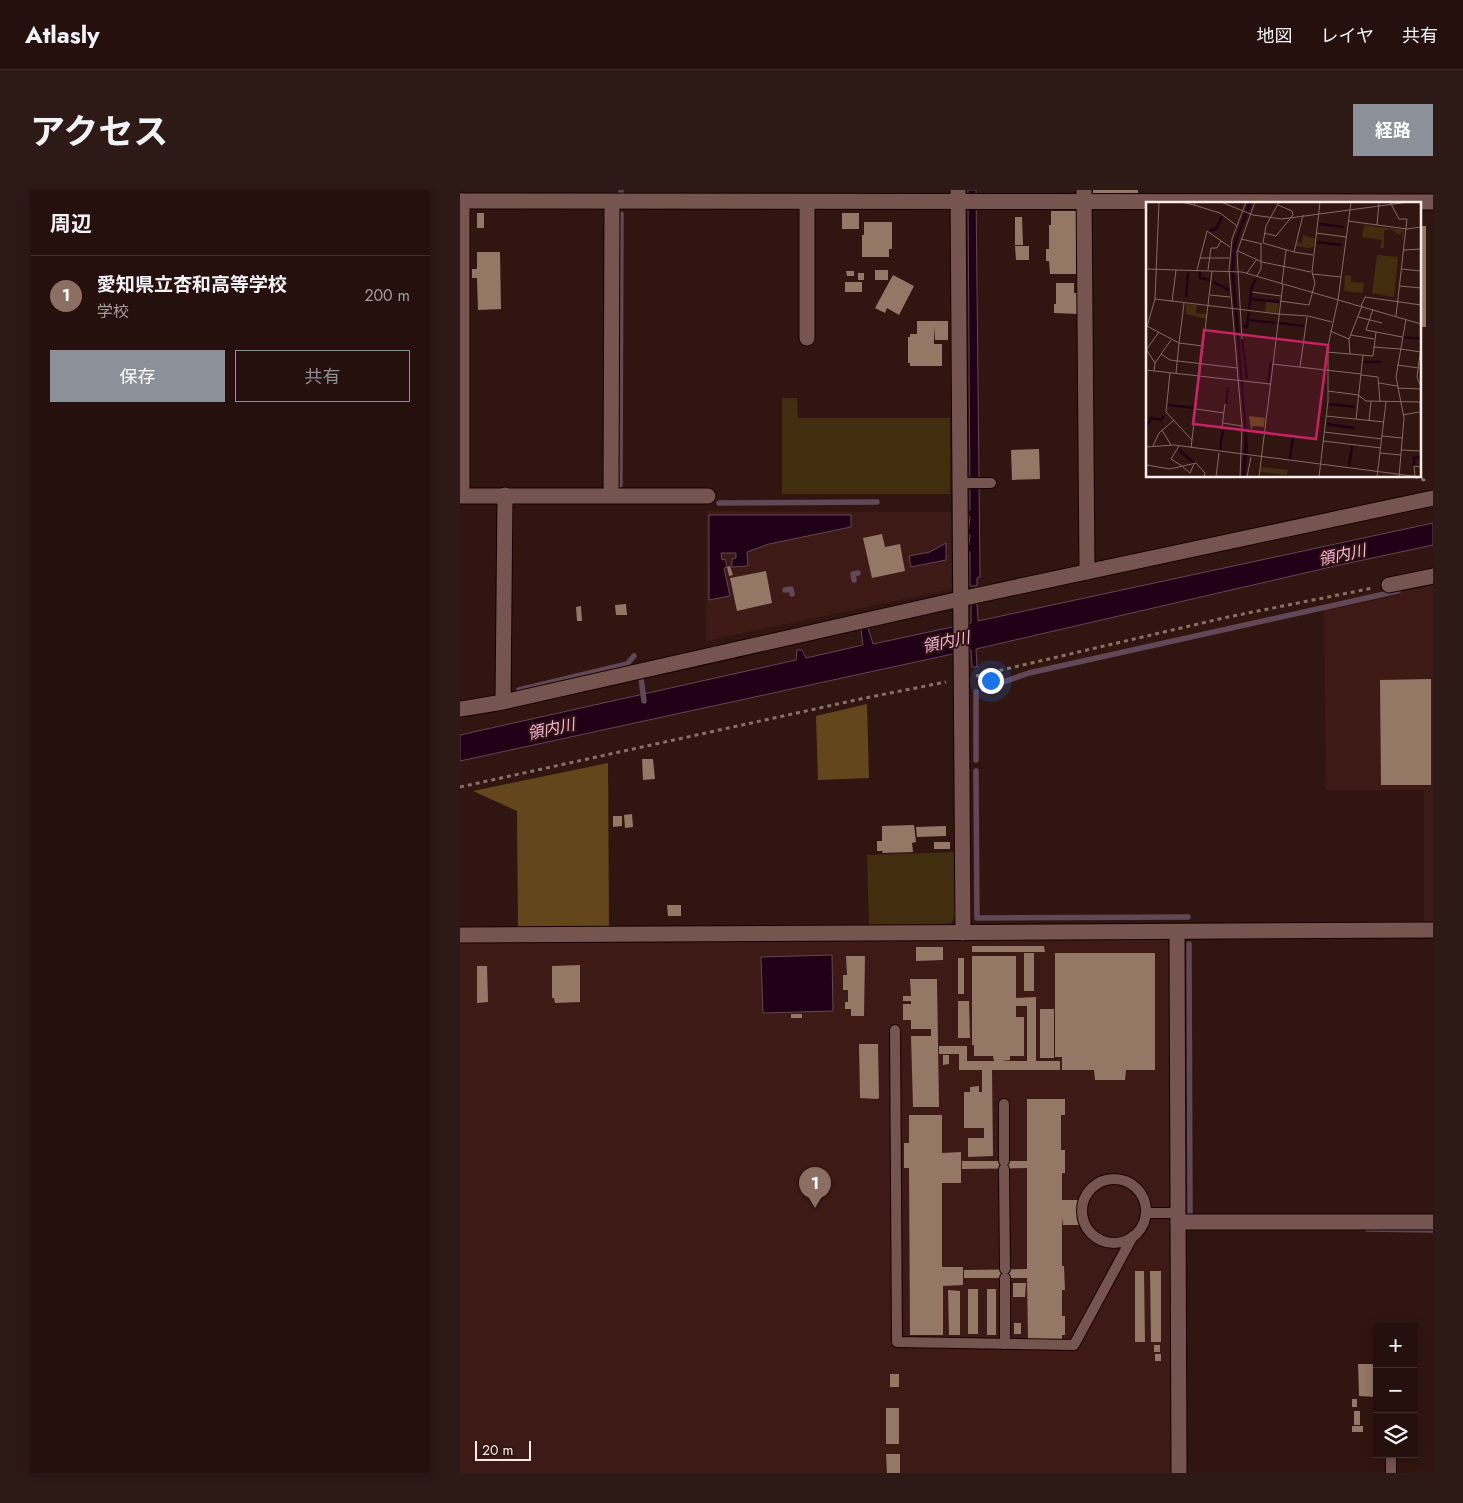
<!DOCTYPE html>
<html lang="ja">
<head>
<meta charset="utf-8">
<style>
  body { margin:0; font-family:Jost,"Noto Sans JP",sans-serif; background:#2d1916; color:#f1f3f6 }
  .controls { position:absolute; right:15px; bottom:15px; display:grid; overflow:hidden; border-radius:0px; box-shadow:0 2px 12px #0003 }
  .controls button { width:45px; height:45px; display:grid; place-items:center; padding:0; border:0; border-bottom:1px solid #42302e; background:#25100d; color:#f1f3f6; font:25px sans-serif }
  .scale { position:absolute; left:15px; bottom:12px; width:56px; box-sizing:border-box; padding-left:5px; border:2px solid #fdecea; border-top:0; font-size:14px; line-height:18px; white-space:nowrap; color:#fdecea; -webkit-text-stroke:4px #311511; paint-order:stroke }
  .you { position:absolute; left:530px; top:490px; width:18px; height:18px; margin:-12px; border:4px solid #fff; border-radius:50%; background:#1a73e8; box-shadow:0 0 0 8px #1a73e833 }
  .badge { display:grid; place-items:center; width:32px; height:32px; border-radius:50%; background:#8c9099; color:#fff; font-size:16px; font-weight:700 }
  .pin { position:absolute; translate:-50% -41px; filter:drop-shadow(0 1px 2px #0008) }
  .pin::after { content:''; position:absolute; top:26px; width:18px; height:15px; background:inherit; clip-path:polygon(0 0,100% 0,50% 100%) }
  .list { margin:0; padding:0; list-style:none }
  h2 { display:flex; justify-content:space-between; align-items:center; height:65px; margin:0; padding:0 20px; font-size:21px }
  h2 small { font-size:16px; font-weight:400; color:#a39d9d }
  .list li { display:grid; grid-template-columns:32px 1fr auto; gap:15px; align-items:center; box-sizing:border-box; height:80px; padding:0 20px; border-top:1px solid #42302e }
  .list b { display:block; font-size:19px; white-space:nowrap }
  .list p { margin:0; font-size:16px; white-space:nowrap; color:#a39d9d }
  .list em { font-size:16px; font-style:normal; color:#a39d9d }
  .actions { display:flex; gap:10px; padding:15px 20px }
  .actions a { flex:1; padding:11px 0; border:1px solid #8c9099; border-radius:0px; text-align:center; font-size:18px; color:#8c9099 }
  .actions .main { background:#8c9099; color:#fff }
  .icon { flex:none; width:28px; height:28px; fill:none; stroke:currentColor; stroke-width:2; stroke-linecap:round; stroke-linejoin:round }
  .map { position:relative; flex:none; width:973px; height:1283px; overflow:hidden; border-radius:0px }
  header { display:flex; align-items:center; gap:30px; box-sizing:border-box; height:70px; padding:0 25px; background:#25100d; border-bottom:1px solid #42302e }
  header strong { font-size:24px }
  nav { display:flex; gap:28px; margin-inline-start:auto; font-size:18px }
  .intro { display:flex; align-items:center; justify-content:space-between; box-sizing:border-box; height:120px; padding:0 30px }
  h1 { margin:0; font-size:35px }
  .button { padding:12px 22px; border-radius:0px; background:#8c9099; color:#fff; font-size:18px; font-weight:700 }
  main { display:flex; gap:30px; padding:0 30px }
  aside { flex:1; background:#25100d; border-radius:0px; box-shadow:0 2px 12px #0003 }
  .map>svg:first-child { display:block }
  .built { fill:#3d1a16 }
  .green { fill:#422d0f }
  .forest { fill:#63461c }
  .water { fill:#200016; stroke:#624756 }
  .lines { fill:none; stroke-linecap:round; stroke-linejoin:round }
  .stream { stroke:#624756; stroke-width:5.5 }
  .building { fill:#957766; fill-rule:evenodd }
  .lane-casing { stroke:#170201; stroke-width:12 }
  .street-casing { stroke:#170201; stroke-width:17 }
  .path { stroke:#87706c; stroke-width:3; stroke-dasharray:4 4; stroke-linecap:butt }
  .lane { stroke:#765550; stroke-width:10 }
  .street { stroke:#765550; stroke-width:15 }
  .labels { text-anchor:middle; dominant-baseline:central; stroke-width:4; stroke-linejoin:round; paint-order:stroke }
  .water-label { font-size:16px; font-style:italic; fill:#f6b6db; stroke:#311511 }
  .inset-river { fill:none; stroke:#200016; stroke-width:2.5 }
  .inset-road { fill:none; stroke:#836b68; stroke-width:1 }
  .view { fill:#c52362; fill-opacity:0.15; stroke:#c52362; stroke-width:2.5 }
  .inset-edge { fill:none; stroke:#fdecea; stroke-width:2.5 }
</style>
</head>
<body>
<header>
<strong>Atlasly</strong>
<nav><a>地図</a><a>レイヤ</a><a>共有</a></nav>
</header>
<div class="intro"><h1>アクセス</h1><a class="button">経路</a></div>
<main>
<aside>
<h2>周辺<small></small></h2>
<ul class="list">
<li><span class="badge" style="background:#8d6e63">1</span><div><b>愛知県立杏和高等学校</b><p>学校</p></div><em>200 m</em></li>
</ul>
<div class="actions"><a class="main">保存</a><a>共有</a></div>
</aside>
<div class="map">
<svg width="973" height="1283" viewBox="0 0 973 1283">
  <rect width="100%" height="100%" fill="#311511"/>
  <g class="built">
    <polygon points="247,321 491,322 492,399 246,451"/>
    <polygon points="973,395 973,733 964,733 964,600 866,600 864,421 940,405 940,402"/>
    <polygon points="708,749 710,752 711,1283 0,1283 0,751"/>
  </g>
  <g class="green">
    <polygon points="322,208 337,208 338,228 490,228 490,304 322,304"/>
    <polygon points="495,662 496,726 490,735 409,737 407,665"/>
  </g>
  <g class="forest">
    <polygon points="407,514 409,588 358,590 356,526"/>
    <polygon points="148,573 149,737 58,738 57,621 13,601"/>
  </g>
  <g class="water">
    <polygon points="508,0 516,0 520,387 517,388 517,396 510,396 510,362 508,361 510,345 508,345 510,327 508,326 508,320 510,320"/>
    <polygon points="249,325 391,325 391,337 309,354 287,362 288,376 272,377 272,369 276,368 276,363 261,363 262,370 265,369 267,377 264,378 270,406 249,410"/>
    <polygon points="973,333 973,355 875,376 516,459 517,477 512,477 511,460 0,571 0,545 336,470 337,460 342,460 346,468 403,455 401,439 408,438 413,454 511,433 511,413 517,414 518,431"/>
    <polygon points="486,353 486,370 451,377 449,366 470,362"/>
    <polygon points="372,765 373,821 303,823 301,767"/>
  </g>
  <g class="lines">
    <g class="stream">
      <polyline points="161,3 161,0"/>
      <polyline points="160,295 161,24"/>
      <polyline points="259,313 417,312"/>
      <polyline points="394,390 393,384 398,383"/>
      <polyline points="325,400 331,399 332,404"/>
      <polyline points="181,488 184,511"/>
      <polyline points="523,499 569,483 938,401"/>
      <polyline points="59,500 167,474 174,466"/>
      <polyline points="516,502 516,570"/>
      <polyline points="516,581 517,728 728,727"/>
      <polyline points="729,754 730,1025"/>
      <polyline points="907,1039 973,1040"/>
    </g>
  </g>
  <g class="building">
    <polygon points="633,0 678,0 678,3 633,4"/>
    <polygon points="591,21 618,21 618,35 616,35 616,84 590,84 589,71 586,71 586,59 589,59 589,35 591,35"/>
    <rect x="17" y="23" width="7" height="15"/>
    <rect x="382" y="23" width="17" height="16"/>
    <polygon points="555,27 562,27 563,55 555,55"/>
    <polygon points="404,32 432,32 432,59 429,59 429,67 402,67 402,45 404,45"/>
    <rect x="959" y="36" width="7" height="101"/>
    <polygon points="555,56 569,56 569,70 556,70"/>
    <polygon points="17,62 40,62 41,119 18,120 17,88 12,88 12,79 17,79"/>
    <rect x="415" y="80" width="13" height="10"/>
    <polygon points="386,81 394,81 394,86 387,86"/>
    <rect x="398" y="83" width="6" height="7"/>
    <polygon points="433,85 454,96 439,125 427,118 425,123 415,118"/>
    <rect x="385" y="92" width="17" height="10"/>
    <polygon points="596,93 614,93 614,103 618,103 618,124 594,123 594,114 596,114"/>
    <polygon points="457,131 488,131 488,150 475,150 474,136 474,154 482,154 482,176 450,176 450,173 448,173 448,147 450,147 450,144 457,144"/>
    <polygon points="579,259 580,289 552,290 551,260"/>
    <polygon points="422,344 425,357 440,354 445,381 412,388 403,348"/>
    <polygon points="270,376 273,385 269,386 267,377"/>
    <polygon points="306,381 312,413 277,421 270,388"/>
    <polygon points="166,414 167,425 156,425 155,415"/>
    <polygon points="121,416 122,431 117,431 116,417"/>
    <polygon points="971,489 971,595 921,595 920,490"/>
    <polygon points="182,569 193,569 195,589 183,590"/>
    <polygon points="172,624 173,637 165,638 164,625"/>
    <polygon points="153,626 162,626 162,636 153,637"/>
    <polygon points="454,635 456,652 452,653 453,662 422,663 423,661 417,661 417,651 422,651 422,636"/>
    <polygon points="486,636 486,646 457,647 456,637"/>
    <rect x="474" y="652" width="16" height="7"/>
    <polygon points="207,715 221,715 221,726 208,726"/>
    <polygon points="512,756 584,756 585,762 512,762"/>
    <polygon points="456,757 483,757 483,770 456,771"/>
    <rect x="564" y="763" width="10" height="38"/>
    <polygon points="595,763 695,763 695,880 666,880 665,890 635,890 634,880 602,880 602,867 595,867"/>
    <polygon points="386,766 405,766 404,826 391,826 391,819 385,819 385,812 388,812 388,800 383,800 383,785 387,785"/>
    <path d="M512 766H556V808L576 807V871H600V880H532L533 966 508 967V948H524V938H504V902H510V897L519 896V902H522V880H499V864H479V856H507V871H534L533 866H514V855H512ZM556 816H567V871H542L550 870V866H564V827H556Z"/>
    <rect x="498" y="768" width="6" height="36"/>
    <polygon points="120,775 120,812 95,813 94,808 92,808 92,776"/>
    <polygon points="17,776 27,776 28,812 17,813"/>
    <polygon points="450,789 477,789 479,917 453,917 451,846 471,846 471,839 451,839 451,830 443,830 443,814 451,814 451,811 443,811 443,806 451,806"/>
    <polygon points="498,811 509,811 510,848 498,848"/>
    <rect x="580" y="819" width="14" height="49"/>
    <rect x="331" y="824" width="11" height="4"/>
    <polygon points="399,854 418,854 419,908 417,909 400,908"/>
    <polygon points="483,865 489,865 489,874 483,875"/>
    <polygon points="567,909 605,909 605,925 601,925 601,960 605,960 605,983 602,983 602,1010 619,1010 619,1035 603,1035 602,1028 602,1076 604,1076 605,1100 602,1100 602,1126 605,1126 605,1145 602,1145 602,1150 568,1151 567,1088 504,1088 504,1080 567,1079 567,978 502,979 502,971 567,971"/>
    <polygon points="449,925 482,925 482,963 501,962 501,993 482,993 482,1077 503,1077 503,1095 483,1096 483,1145 450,1145 449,978 444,978 444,953 449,953"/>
    <polygon points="675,1081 684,1081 685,1152 675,1152"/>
    <polygon points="690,1081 701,1081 701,1152 691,1152"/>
    <polygon points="553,1093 566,1093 565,1107 553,1107"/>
    <rect x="508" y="1099" width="10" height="45"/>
    <rect x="527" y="1099" width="9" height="46"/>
    <polygon points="488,1100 500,1101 500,1145 489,1145"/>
    <rect x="554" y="1133" width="7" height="11"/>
    <rect x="694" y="1155" width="6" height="7"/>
    <rect x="695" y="1164" width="6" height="7"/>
    <polygon points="898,1174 917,1174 917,1207 899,1206"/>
    <rect x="430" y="1184" width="9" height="13"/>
    <rect x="892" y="1209" width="5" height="8"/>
    <rect x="426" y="1218" width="13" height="36"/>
    <rect x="894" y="1221" width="6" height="14"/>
    <rect x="892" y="1236" width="11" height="6"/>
    <polygon points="426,1264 440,1264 440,1283 427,1283"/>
  </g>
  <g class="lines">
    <defs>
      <g id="lane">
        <polyline points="499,293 531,293"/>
        <polyline points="435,840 437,1152 614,1155 673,1046"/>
        <polyline points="544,914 544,971"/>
        <polyline points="544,979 545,1079"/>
        <circle cx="654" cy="1021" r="32"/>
        <polyline points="686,1023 718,1023"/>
        <polyline points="545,1088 545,1154"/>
        <polyline points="931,1264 931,1283"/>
      </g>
      <g id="street">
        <polyline points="498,0 503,743"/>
        <polyline points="624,0 627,382"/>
        <polyline points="0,11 973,12"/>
        <polyline points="2,11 2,306 248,306"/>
        <polyline points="347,12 347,148"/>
        <polyline points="151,305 152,12"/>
        <polyline points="929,395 973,386"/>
        <polyline points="43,512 45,305"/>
        <polyline points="0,519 43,512 500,409 973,308"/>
        <polyline points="717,742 719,1283"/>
        <polyline points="0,745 973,740"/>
        <polyline points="718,1032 973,1032"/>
      </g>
    </defs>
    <use href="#lane" class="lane-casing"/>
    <use href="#street" class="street-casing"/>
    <g class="path">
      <polyline points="954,286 964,290 966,293"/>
      <polyline points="516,486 768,427 913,398"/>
      <polyline points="0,597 405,508 486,492"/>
    </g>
    <use href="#lane" class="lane"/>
    <use href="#street" class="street"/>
  </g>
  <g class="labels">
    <g class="water-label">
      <text transform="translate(882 365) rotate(-12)">領内川</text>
      <text transform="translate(486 452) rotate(-12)">領内川</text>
      <text transform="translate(91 539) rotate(-12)">領内川</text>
    </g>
  </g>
  <g transform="translate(686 12)">
    <rect width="275" height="275" fill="#311511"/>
    <path d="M218 23 258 28 256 40V29L254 33 244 27 238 29V46H234L236 38 216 35ZM157 33 169 37 168 44 163 46 150 44 151 40 156 41ZM231 53 252 55 248 95 226 91ZM199 73 205 74V80L218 81 217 91 198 89ZM120 99 133 101 132 111 119 110ZM40 102 51 103 50 111 61 112 60 117 40 112ZM115 265 142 268 141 273 114 270Z" fill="#422d0f"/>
    <path d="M103 214 119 216 118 225 107 224 105 228Z" fill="#63461c"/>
    <path d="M103 0H106L91 39 88 67 102 246 99 275H96L99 230 85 70 87 44Z" fill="#200016"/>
    <path class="inset-river" d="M173 22 198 25M64 29 71 26 76 14M171 40 196 43M54 70V76L64 78M67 80 83 88M40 95 42 71M105 97 133 100M103 107 106 84 110 77M102 118 130 121M132 121 158 124M96 124 101 125 103 110M258 135 275 137M96 137 101 177M218 160H235M122 181 125 160M80 201 82 185M184 202 209 205M22 203 49 206M181 222 208 226M0 225 5 216 15 218 18 214M32 247 48 261M74 248 77 227M144 257 147 235M203 264 206 244M268 264V256L275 255"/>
    <path class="inset-road" d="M35 0 48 3 50 0M75 0 107 13 136 17 263 0M133 0 120 24 117 41 148 50 157 13M244 0 253 17H261L250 114M48 3 74 11 91 24M202 19 261 27 275 25M231 23 233 0M118 31 130 34 147 13 146 9 132 3M170 31 200 35M95 37 116 42M258 48 275 47M92 49 116 60 165 70M148 50 167 53M54 56H83M0 67 96 70 275 122M256 67 275 69M51 68 61 29 84 45M62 68 65 46H71L75 39M101 71 111 57M166 72 195 75M111 74 115 67V42M136 81 140 48M254 84 275 86M106 90 135 94M64 93 84 95M9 97 132 112M192 98 205 0M134 99 163 103 169 81 166 70 174 0M26 100 30 68M215 104 219 95 275 103M227 107 220 128 256 135M132 112 162 114 186 120M212 115 236 121M1 124 33 141 30 171M0 128 9 97 13 0M184 129 203 137M205 133 228 137M96 137 91 50 109 0M33 141 38 101M33 141 57 144M227 145 254 147M275 145 271 175 275 185M0 147 9 161M254 147 275 150M0 148 13 130M181 150 204 152 203 137 216 104M15 152 24 158 91 166M204 152 227 154 230 130M126 162 215 172M251 163 273 166M154 165 161 115M0 168 124 182M8 169 9 161 25 138M24 171 20 210 46 238M215 173 232 175 234 200M233 181 251 184M251 186 275 187M182 189 212 193 220 199 275 200M274 200 275 231M50 207 78 211M257 213 273 210M180 214 238 220M210 217 217 153M223 219 225 199M77 221 96 224M48 222 76 225 79 202M16 228 25 243M178 230 236 237M236 234 256 236M177 239 235 246M7 244 13 231 28 218M33 244 25 257 36 264M0 245 28 243 274 275M45 246 66 69M255 248 275 249M234 251 255 253M50 261 59 271 58 275M1 263 24 267 50 261M37 265 44 271 48 262M269 274 268 264 275 265M70 275 73 251M94 275 96 224 83 68 86 37 100 0M101 275 105 255M113 275 137 82M173 275 182 199V144L192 98M231 275 240 200M253 275 258 216 250 175 260 117"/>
    <path class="view" d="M58 128 182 143 170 237 47 222Z"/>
    <rect width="275" height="275" class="inset-edge"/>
  </g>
</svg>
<div class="controls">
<button>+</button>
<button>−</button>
<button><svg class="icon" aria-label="layers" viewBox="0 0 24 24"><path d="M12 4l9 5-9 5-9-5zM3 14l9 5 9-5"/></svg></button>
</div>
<div class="scale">20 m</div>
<div class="you"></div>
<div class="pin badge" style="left:355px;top:1018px;background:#8d6e63">1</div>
</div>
</main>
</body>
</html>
